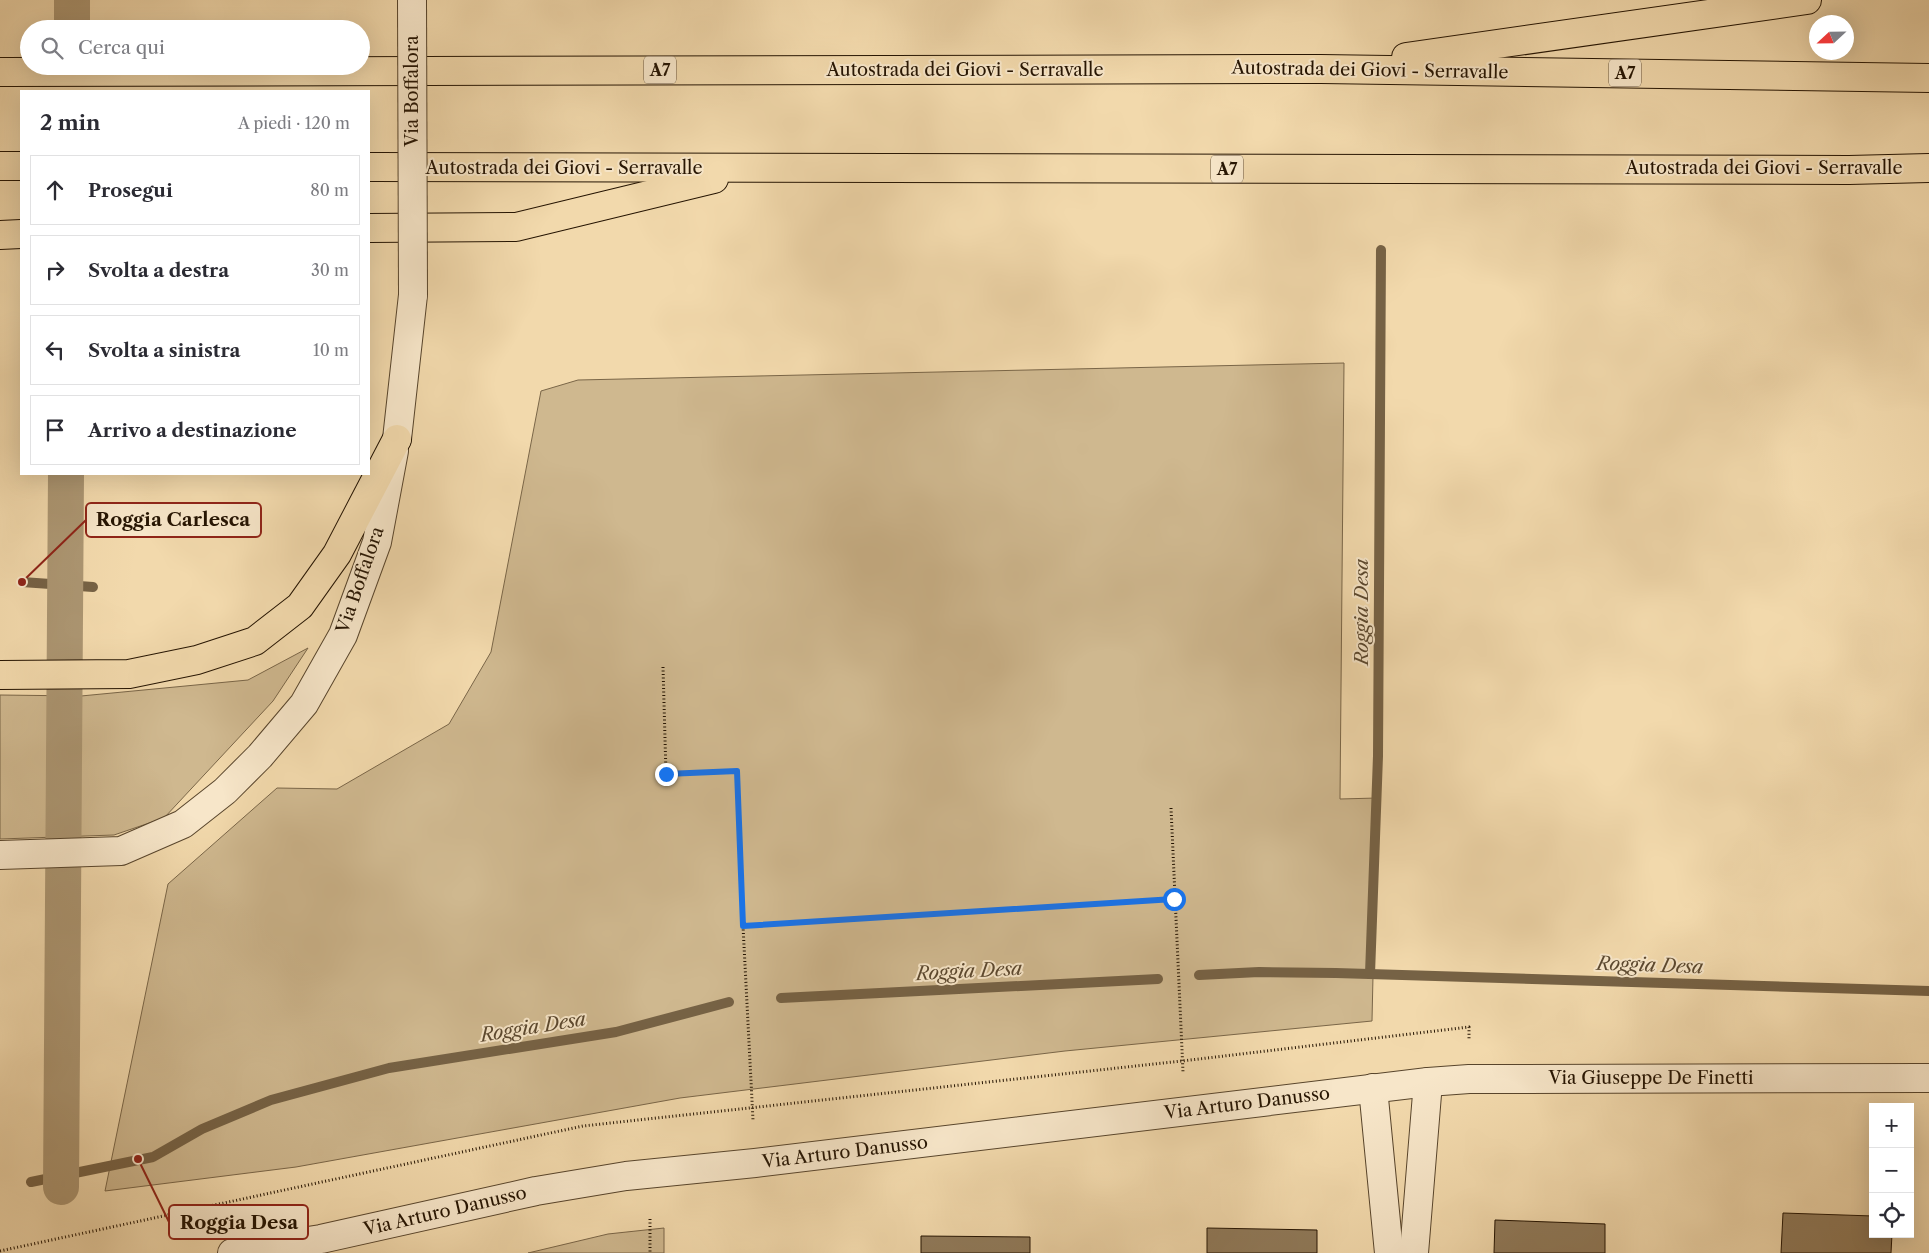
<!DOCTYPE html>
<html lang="it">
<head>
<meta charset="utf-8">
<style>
  body { margin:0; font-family:"Libre Caslon Text",serif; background:#f2f2f3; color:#2b2b33 }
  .controls { position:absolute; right:15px; bottom:15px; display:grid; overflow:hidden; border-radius:0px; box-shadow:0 5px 20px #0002 }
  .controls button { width:45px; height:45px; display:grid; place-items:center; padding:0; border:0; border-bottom:1px solid #e1e1e2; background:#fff; color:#2b2b33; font:25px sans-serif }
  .compass { position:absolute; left:1809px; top:15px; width:45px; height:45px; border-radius:50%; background:#fff; box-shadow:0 5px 20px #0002; rotate:248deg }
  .stop { position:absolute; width:15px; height:15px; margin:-11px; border:4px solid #1a73e8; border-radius:50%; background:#fff }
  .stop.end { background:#1a73e8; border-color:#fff; box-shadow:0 1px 5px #0008 }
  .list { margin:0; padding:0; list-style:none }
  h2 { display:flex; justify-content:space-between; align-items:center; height:65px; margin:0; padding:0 20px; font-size:21px }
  h2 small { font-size:16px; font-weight:400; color:#7c7c81 }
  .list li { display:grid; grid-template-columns:32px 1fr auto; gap:15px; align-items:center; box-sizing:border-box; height:70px; margin:0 10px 10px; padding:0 10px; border:1px solid #e1e1e2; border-radius:0px }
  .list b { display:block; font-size:19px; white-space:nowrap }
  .list em { font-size:16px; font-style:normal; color:#7c7c81 }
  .icon { flex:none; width:28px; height:28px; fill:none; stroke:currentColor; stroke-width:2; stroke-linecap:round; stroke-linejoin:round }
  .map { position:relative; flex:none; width:1929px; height:1253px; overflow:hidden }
  .search { position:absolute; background:#fff; box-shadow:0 5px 20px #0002; left:20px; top:20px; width:350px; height:55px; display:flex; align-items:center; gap:12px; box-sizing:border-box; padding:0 18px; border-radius:28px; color:#7c7c81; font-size:19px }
  .panel { position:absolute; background:#fff; box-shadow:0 5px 20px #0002; left:20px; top:90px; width:350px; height:385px; border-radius:0px }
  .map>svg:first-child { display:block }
  .green { fill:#cfb88f; stroke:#7a6648 }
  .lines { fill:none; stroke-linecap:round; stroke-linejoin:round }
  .stream { stroke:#766245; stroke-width:10 }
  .canal { stroke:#ac9672; stroke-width:36 }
  .building { fill:#907a5a; stroke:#251402 }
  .minor-casing { stroke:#58452c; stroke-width:30 }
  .tertiary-casing { stroke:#58452c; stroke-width:30 }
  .motorway-casing { stroke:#251402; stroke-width:30 }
  .path { stroke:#251402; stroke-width:3; stroke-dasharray:1 2.5; stroke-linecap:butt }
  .minor { stroke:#f7e6c9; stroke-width:28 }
  .tertiary { stroke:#f7e6c9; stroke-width:28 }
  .motorway { stroke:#f2d9ac; stroke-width:28 }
  .tertiary-bridge-casing { stroke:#58452c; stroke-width:30; stroke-linecap:butt }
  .tertiary-bridge { stroke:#f7e6c9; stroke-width:28 }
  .route { stroke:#1a73e8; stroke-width:6 }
  .labels { text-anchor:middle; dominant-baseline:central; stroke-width:4; stroke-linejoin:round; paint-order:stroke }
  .shield { fill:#f7e6c9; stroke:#64533e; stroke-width:1 }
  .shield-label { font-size:16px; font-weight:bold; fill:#251402 }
  .street-label { font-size:18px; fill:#251402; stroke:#f7e6c9 }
  .water-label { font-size:19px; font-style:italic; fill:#5b482f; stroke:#f7e6c9 }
  .leader { fill:none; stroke:#8f2418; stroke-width:2 }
  .callout-dot { fill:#8f2418; stroke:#f7e6c9; stroke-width:2 }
  .callout { fill:#f7e6c9; stroke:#8f2418; stroke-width:2 }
  .callout-label { font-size:19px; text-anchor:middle; font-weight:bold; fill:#251402 }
</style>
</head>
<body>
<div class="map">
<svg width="1929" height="1253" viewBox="0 0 1929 1253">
  <rect width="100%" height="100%" fill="#f2d9ac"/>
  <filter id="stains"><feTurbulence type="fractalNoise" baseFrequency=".004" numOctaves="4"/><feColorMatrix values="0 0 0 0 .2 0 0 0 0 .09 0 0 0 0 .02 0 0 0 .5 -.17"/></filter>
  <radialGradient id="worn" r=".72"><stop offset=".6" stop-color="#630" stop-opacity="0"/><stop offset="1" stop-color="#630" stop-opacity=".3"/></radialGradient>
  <g class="green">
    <polygon points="1344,363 1340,799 1377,798 1372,1021 1065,1051 680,1098 296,1167 105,1191 168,884 277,788 337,789 449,724 491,652 541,391 578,380"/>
    <polygon points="308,648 273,701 164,818 114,835 0,839 0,695 81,696 248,680"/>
    <polygon points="664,1228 664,1253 528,1253 608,1234"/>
  </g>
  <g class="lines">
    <g class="stream">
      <polyline points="22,582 93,587"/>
      <polyline points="1370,974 1378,756 1381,250"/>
      <polyline points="1199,975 1259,972 1336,973 1929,991"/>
      <polyline points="781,998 1158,979"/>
      <polyline points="31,1182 153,1157 202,1129 271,1100 389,1068 616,1032 729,1002"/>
    </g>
    <g class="canal">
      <polyline points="72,25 72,0"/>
      <polyline points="61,1187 66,474"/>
    </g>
  </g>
  <g class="building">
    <polygon points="1783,1213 1873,1216 1873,1234 1892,1234 1891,1253 1781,1253"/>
    <polygon points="1495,1220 1605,1224 1605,1253 1494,1253"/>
    <polygon points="1207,1228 1317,1230 1317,1253 1207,1253"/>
    <polygon points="921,1236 1030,1237 1030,1253 921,1253"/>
  </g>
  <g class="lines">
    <defs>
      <g id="minor">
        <polyline points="0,855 121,851 183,824 225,791 260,756 304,704 343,635 377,542 394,451"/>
        <polyline points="1373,1088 1389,1253"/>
        <polyline points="232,1253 321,1239 536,1191 626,1176 755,1163 1428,1082 1469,1079 1929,1078"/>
        <polyline points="1414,1253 1428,1082"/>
      </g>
      <polyline id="tertiary" points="397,439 413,295"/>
      <g id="motorway">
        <polyline points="1406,57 1807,0"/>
        <polyline points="0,72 1321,69 1929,78"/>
        <polyline points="0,166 21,166"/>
        <polyline points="369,167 1849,170 1929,168"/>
        <polyline points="369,228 516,227 714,179"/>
        <polyline points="0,235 21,234"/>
        <polyline points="0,675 129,674 197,660 255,641 300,606 337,554 397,439"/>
      </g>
    </defs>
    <use href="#minor" class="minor-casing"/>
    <use href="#tertiary" class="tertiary-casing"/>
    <use href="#motorway" class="motorway-casing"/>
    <g class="path">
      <polyline points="663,667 666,774 737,771 743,926 1174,899"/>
      <polyline points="1171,808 1183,1072"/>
      <polyline points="743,926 753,1120"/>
      <polyline points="650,1219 650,1253"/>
      <polyline points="0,1251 583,1126 1182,1061 1469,1027 1469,1040"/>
    </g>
    <use href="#minor" class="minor"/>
    <use href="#tertiary" class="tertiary"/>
    <use href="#motorway" class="motorway"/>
    <defs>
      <polyline id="tertiary-bridge" points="412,0 413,295"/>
    </defs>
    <use href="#tertiary-bridge" class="tertiary-bridge-casing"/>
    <use href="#tertiary-bridge" class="tertiary-bridge"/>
  </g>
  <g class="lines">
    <polyline class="route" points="666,774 737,771 743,926 1174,899"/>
  </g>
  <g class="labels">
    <g class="shield">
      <rect x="644" y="56.5" width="32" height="27" rx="4"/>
      <rect x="1609" y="59.5" width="32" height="27" rx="4"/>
      <rect x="1211" y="155.5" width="32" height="27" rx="4"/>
    </g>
    <g class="shield-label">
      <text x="660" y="70">A7</text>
      <text x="1625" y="73">A7</text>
      <text x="1227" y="169">A7</text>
    </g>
    <g class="street-label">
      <text x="965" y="70">Autostrada dei Giovi - Serravalle</text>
      <text transform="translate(1370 70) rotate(1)">Autostrada dei Giovi - Serravalle</text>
      <text transform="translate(412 91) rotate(-90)">Via Boffalora</text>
      <text x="564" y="168">Autostrada dei Giovi - Serravalle</text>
      <text x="1764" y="168">Autostrada dei Giovi - Serravalle</text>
      <text transform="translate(360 580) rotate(-71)">Via Boffalora</text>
      <text x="1651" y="1078">Via Giuseppe De Finetti</text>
      <text transform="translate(1247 1103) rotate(-7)">Via Arturo Danusso</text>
      <text transform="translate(845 1152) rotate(-7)">Via Arturo Danusso</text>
      <text transform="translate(445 1211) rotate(-13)">Via Arturo Danusso</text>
    </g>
    <g class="water-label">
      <text transform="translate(1361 612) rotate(-90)">Roggia Desa</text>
      <text transform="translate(1650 965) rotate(2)">Roggia Desa</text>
      <text transform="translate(969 971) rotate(-3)">Roggia Desa</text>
      <text transform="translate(533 1027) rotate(-9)">Roggia Desa</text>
    </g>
  </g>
  <path class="leader" d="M22 582L86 520M138 1159L169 1222"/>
  <g class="callout-dot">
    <circle cx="22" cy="582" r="5"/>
    <circle cx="138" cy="1159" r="5"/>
  </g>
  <g class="callout">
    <rect x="86" y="503" width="175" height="34" rx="5"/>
    <rect x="169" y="1205" width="139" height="34" rx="5"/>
  </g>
  <g class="callout-label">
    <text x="173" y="526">Roggia Carlesca</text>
    <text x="239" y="1229">Roggia Desa</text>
  </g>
  <rect width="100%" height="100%" filter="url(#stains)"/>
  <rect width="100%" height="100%" fill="url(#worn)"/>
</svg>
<div class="controls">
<button>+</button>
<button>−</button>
<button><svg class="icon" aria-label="locate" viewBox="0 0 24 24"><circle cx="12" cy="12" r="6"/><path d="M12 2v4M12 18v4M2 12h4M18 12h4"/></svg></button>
</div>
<svg class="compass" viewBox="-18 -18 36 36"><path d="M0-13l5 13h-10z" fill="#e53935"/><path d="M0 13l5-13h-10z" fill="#7c7c81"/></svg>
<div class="stop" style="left:1174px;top:899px"></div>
<div class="stop end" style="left:666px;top:774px"></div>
<div class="search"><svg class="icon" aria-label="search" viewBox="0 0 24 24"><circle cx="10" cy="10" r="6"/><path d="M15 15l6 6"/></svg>Cerca qui</div>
<section class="panel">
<h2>2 min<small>A piedi · 120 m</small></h2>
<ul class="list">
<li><svg class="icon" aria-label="ahead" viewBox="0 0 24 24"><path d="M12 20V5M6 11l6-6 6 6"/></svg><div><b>Prosegui</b></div><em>80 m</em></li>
<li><svg class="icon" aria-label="right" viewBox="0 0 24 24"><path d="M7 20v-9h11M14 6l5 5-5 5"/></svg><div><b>Svolta a destra</b></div><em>30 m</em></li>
<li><svg class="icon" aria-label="left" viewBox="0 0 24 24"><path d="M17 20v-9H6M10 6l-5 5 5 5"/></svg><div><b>Svolta a sinistra</b></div><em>10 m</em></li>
<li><svg class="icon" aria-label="arrive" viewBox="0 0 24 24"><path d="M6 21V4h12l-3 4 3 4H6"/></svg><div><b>Arrivo a destinazione</b></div></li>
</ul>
</section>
</div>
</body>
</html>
